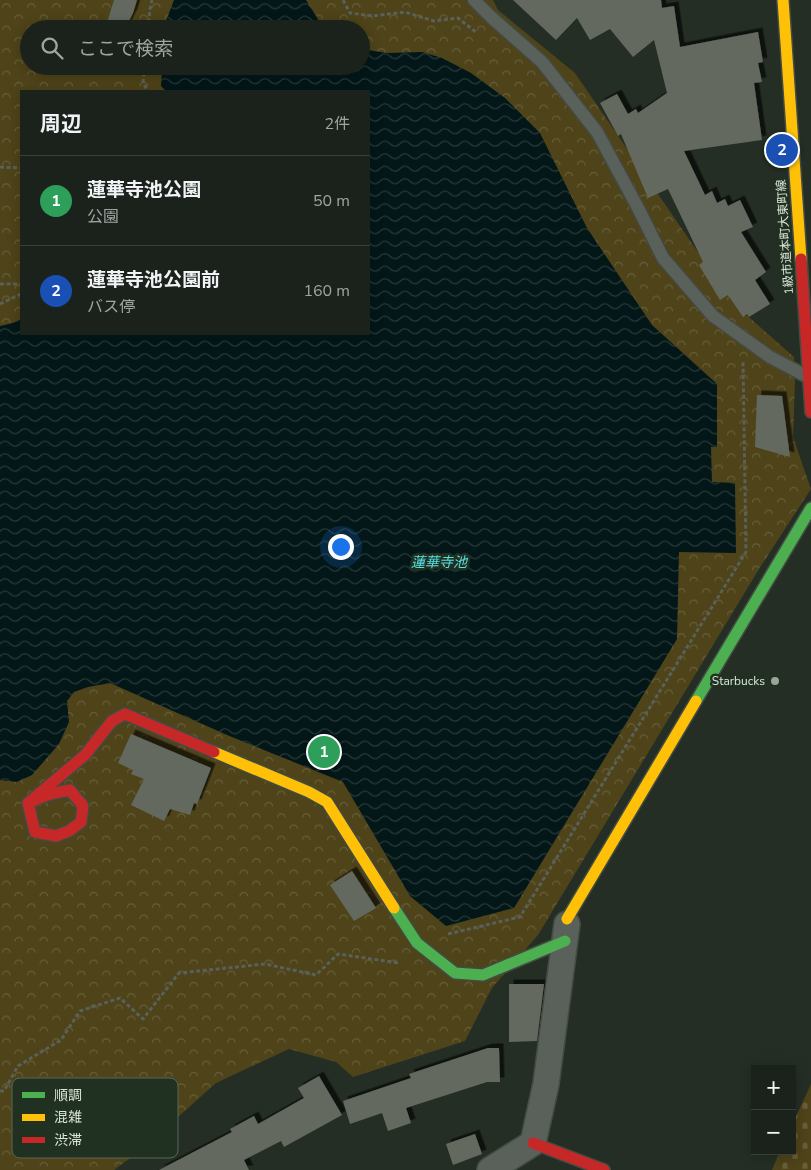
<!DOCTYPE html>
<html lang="ja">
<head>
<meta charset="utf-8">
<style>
  body { margin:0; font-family:"Nunito Sans","Noto Sans JP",sans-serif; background:#282f28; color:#f1f3f6 }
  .controls { position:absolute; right:15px; bottom:15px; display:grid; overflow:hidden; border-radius:0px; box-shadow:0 2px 12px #0003 }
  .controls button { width:45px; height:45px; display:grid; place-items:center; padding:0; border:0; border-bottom:1px solid #393f3a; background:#1b221b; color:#f1f3f6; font:25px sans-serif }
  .you { position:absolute; left:340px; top:546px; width:18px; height:18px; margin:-12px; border:4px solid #fff; border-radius:50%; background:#1a73e8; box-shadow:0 0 0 8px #1a73e833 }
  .badge { display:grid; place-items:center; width:32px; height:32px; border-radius:50%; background:#9aa49a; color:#fff; font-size:16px; font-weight:700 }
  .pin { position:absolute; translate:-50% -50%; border:2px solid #fff; box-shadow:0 1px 5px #0006 }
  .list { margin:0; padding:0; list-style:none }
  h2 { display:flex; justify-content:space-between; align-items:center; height:65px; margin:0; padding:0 20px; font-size:21px }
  h2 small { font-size:16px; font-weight:400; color:#a0a4a3 }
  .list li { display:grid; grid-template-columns:32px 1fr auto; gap:15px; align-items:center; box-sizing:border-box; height:90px; padding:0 20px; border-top:1px solid #393f3a }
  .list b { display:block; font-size:19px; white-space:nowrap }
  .list p { margin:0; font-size:16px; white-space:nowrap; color:#a0a4a3 }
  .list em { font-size:16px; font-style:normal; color:#a0a4a3 }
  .icon { flex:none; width:28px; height:28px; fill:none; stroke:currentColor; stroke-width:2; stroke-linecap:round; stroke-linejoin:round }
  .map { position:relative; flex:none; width:811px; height:1170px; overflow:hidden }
  .search { position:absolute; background:#1b221b; box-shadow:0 2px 12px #0003; left:20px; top:20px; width:350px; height:55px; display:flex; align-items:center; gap:12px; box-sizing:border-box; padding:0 18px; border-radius:28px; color:#a0a4a3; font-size:19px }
  .panel { position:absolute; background:#1b221b; box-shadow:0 2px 12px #0003; left:20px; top:90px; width:350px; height:245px; border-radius:0px }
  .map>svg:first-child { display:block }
  .cemetery { fill:url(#cemetery-stones) }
  .park { fill:url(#park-crowns); fill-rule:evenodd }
  .water { fill:url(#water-waves) }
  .building { fill:#63695f; filter:url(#shadow) }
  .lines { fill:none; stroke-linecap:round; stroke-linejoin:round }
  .lane-casing { stroke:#434b43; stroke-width:15 }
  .street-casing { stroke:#434b43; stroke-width:28 }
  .fast-casing { stroke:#434b43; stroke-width:14 }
  .slow-casing { stroke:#434b43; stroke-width:14 }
  .jam-casing { stroke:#434b43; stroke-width:14 }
  .path { stroke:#5a605a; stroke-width:3; stroke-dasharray:4 2.5; stroke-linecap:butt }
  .lane { stroke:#5a615a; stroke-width:12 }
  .street { stroke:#5a615a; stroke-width:25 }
  .fast { stroke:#4caf50; stroke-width:11 }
  .slow { stroke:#ffc107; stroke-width:11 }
  .jam { stroke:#c62828; stroke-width:11 }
  .poi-dot { fill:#9aa49a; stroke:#213121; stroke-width:2 }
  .labels { text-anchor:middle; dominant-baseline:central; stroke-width:5; stroke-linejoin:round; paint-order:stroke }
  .street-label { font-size:12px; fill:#dae4da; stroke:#213121 }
  .poi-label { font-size:12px; fill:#dae4da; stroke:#213121; text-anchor:end }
  .water-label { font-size:14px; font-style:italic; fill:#57dee4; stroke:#213121 }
  .key { fill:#213121; stroke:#586758; stroke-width:1 }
  .key-label { font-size:14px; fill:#dae4da }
</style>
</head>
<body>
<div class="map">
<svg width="811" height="1170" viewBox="0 0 811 1170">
  <defs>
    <pattern id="cemetery-stones" width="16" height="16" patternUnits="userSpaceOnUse" patternTransform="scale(1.25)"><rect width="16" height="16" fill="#4e4319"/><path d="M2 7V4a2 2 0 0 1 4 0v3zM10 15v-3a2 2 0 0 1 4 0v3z" fill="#675e3a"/></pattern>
    <pattern id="park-crowns" width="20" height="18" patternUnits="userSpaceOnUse" patternTransform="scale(1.25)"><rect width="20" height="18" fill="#4e4319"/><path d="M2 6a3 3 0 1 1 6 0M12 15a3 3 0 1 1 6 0" fill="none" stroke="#675e3a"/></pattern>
    <pattern id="water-waves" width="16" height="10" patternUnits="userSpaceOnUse" patternTransform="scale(1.25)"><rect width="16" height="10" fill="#031718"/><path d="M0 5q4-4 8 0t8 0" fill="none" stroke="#273939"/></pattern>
    <filter id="shadow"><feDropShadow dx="4.5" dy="-4.5" stdDeviation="0" flood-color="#0009"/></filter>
  </defs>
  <rect width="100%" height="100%" fill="#242e24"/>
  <polygon class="cemetery" points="811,1084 811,1170 772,1170 780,1151 792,1151 792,1125"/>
  <path class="park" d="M0 0H493L498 10 575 73 695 248 742 311 794 357 795 381 793 437 811 489 759 569 538 935 492 988 465 1041 353 1077 336 1062 289 1049 216 1083 140 1151 114 1170H0ZM29 29H361V66H29ZM21 91H369V334H21Z"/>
  <g class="water">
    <polygon points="174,0 306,0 321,24 326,29 163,29"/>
    <polygon points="361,49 387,53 422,52 442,58 471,73 505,98 540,133 587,228 652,325 717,384 717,447 711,447 712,482 735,483 736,553 679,552 677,639 514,908 446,926 410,896 343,782 227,735 110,683 88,687 74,692 67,701 69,722 59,744 32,775 17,782 0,780 0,326 13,323 21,319 21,334 369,334 369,91 166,91 161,86 162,66 361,66"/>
  </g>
  <g class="building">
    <polygon points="114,0 137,0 133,13 125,29 105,29"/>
    <polygon points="513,0 661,0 662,8 674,6 680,47 758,32 763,62 758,63 762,82 754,83 762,140 684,151 705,195 712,191 717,203 725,199 728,206 740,200 753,227 741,232 766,272 755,280 770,304 749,317 747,314 743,317 728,295 720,300 699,265 703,262 668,189 648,198 621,134 618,136 600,103 617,94 628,114 636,109 638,113 667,93 654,40 633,57 610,29 590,40 577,18 556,40"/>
    <polygon points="757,395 782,396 790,457 755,447"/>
    <polygon points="131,734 211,768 197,804 194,803 190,815 170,809 164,821 131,805 144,779 131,774 133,770 118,763"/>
    <polygon points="352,871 376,908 354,921 330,885"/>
    <polygon points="509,984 544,984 537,1041 509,1042"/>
    <polygon points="488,1048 499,1048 500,1082 487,1082 406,1108 411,1123 388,1131 382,1113 350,1124 343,1101 411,1078 409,1074"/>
    <polygon points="319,1076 342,1115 284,1147 281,1141 244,1160 249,1170 159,1170 232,1132 230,1129 254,1116 258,1124 304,1098 298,1088"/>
    <polygon points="475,1134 482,1154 453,1165 446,1144"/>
  </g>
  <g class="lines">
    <defs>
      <polyline id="lane" points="474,0 492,18 542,62 597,132 637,206 663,258 713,316 770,357 808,377"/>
      <polyline id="street" points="490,1170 533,1143 546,1084 567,924"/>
      <g id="fast">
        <polyline points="696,701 811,508"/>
        <polyline points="394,908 417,943 455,973 483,975 565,941"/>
      </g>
      <g id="slow">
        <polyline points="783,0 801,259"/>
        <polyline points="214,752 309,792 327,802 394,908"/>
        <polyline points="567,919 696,701"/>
      </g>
      <g id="jam">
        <polyline points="801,259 811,412"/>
        <polyline points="28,803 50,794 70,790 83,806 81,822 69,831 56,836 35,832 28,803 85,755 112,721 125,714 214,752"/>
        <polyline points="533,1143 604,1170"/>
      </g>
    </defs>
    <use href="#lane" class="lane-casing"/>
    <use href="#street" class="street-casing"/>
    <use href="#fast" class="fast-casing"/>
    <use href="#slow" class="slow-casing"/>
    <use href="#jam" class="jam-casing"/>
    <g class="path">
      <polyline points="343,0 350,13 373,16 405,12 434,21 458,18 477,33"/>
      <polyline points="148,29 150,9 152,0"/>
      <polyline points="145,66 143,83 148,91"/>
      <polyline points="0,167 21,168"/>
      <polyline points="0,284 21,284"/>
      <polyline points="0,304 21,294"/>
      <polyline points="448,934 520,917 746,552 743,362"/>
      <polyline points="0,1091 4,1091 18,1066 61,1040 80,1011 120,998 143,1019 179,973 265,964 316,975 338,954 399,963"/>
    </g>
    <use href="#lane" class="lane"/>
    <use href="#street" class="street"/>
    <use href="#fast" class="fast"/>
    <use href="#slow" class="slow"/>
    <use href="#jam" class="jam"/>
  </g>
  <circle class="poi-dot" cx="775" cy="681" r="5"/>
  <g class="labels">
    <g class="street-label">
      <text transform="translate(785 237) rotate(-94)">1級市道本町大東町線</text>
    </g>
    <g class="poi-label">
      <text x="765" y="681">Starbucks</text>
    </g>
    <g class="water-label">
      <text x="439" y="562">蓮華寺池</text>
    </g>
  </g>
  <rect x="12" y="1078" width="166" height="80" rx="8" class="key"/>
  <rect x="22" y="1092" width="23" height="6" fill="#4caf50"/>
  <rect x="22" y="1114" width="23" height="7" fill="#ffc107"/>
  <rect x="22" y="1137" width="23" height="6" fill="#c62828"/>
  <g class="key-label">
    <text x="54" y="1100">順調</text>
    <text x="54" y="1122">混雑</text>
    <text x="54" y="1145">渋滞</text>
  </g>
</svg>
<div class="controls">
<button>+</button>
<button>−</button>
</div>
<div class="you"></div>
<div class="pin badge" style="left:324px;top:752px;background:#2e9e5b">1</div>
<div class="pin badge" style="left:782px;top:150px;background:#1a4fb4">2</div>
<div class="search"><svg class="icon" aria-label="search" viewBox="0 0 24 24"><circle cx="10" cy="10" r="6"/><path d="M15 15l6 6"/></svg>ここで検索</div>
<section class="panel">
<h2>周辺<small>2件</small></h2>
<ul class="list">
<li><span class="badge" style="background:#2e9e5b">1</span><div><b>蓮華寺池公園</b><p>公園</p></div><em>50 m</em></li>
<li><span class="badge" style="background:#1a4fb4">2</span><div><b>蓮華寺池公園前</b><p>バス停</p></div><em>160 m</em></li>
</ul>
</section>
</div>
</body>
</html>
